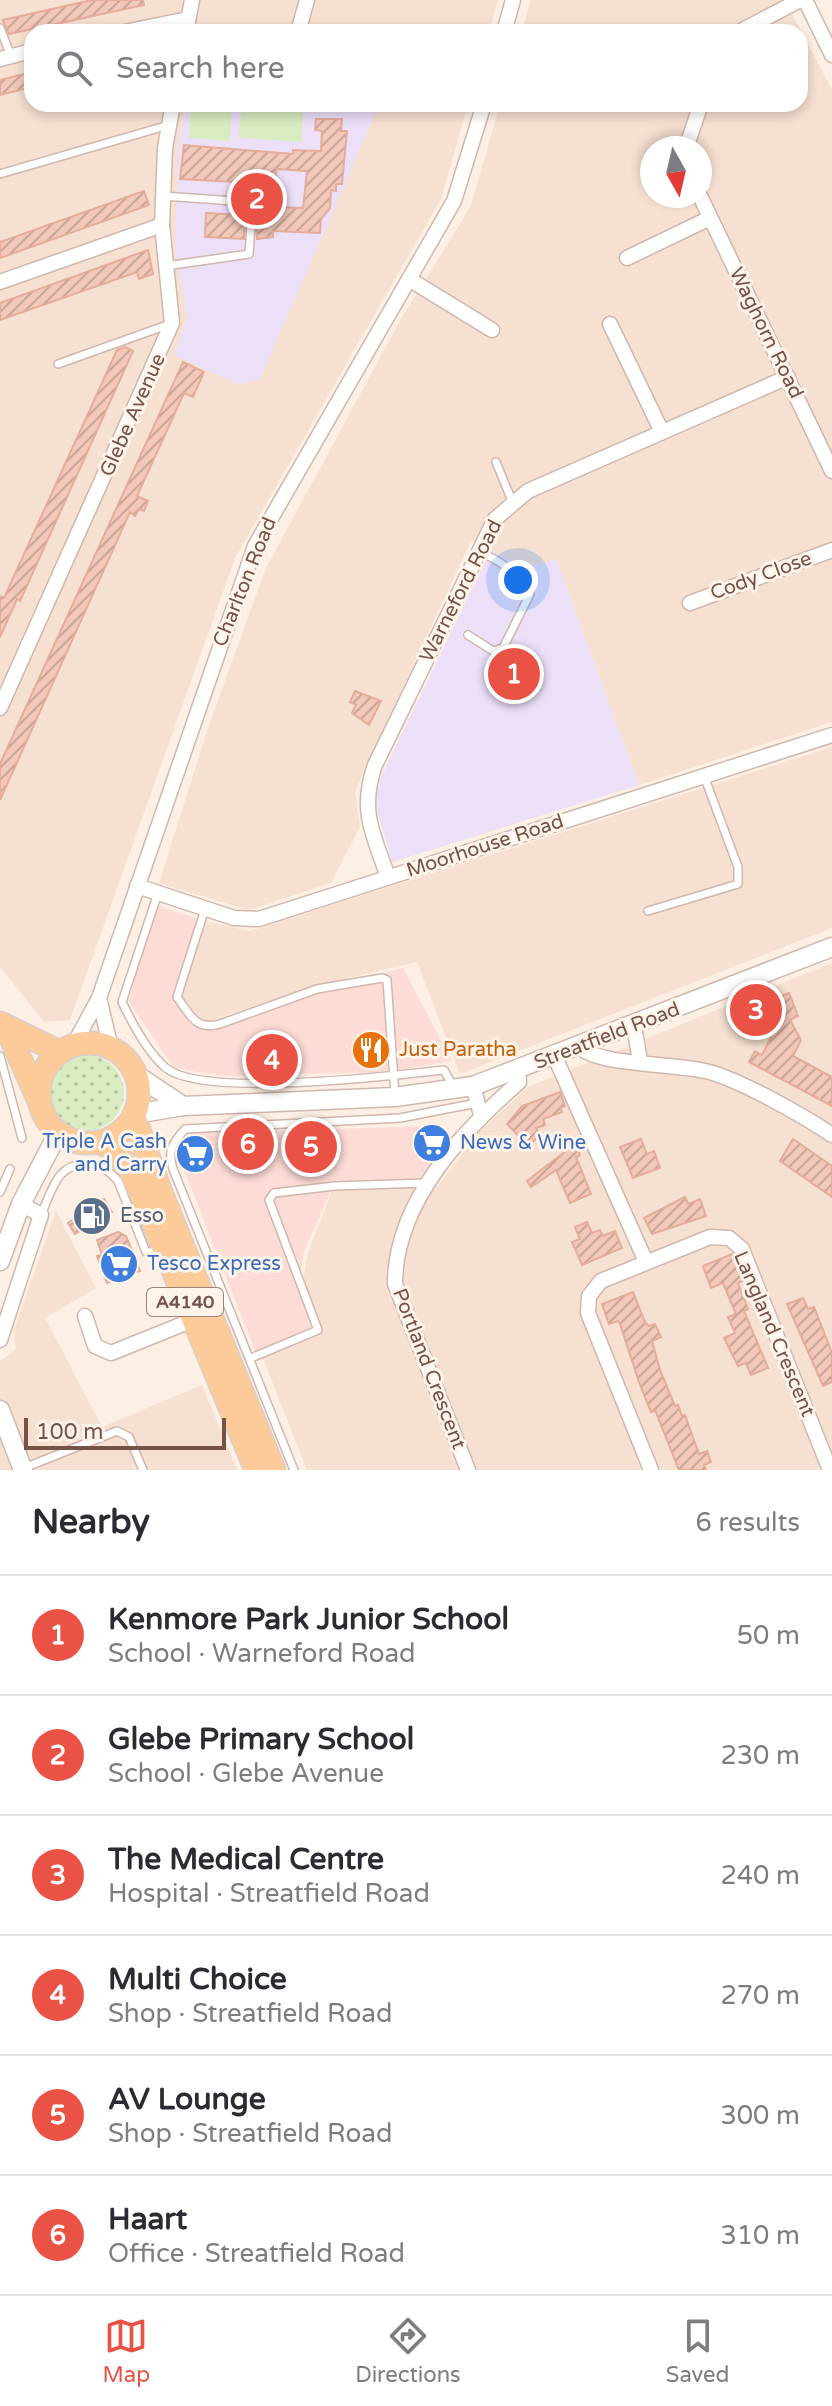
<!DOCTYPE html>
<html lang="en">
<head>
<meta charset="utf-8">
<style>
  body { margin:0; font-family:"Varela Round",sans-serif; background:#f7f7f7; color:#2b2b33 }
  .compass { position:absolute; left:640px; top:136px; width:72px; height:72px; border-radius:50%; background:#fff; box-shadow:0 4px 12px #0003; rotate:172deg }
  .scale { position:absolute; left:24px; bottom:20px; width:202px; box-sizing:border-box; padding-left:8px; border:4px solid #755248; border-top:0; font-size:22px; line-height:28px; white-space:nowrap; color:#755248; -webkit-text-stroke:6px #fff4ea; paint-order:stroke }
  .you { position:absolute; left:518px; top:580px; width:28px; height:28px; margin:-20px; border:6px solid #fff; border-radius:50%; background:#1a73e8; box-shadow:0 0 0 12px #1a73e833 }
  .badge { display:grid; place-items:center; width:52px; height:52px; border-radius:50%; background:#ea5245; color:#fff; font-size:26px; font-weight:700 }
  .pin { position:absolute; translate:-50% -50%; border:4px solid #fff; box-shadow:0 2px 8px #0006 }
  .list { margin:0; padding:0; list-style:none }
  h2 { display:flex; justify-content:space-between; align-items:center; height:104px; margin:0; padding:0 32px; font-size:34px }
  h2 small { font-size:26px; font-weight:400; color:#7c7c81 }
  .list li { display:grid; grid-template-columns:52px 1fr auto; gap:24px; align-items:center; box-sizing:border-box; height:120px; padding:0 32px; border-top:2px solid #e1e1e2 }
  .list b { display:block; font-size:30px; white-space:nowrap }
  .list p { margin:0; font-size:26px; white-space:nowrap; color:#7c7c81 }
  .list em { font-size:26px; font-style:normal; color:#7c7c81 }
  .icon { flex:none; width:44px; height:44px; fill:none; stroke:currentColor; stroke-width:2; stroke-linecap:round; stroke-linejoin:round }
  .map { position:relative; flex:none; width:832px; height:1470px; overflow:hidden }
  .search { position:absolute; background:#fff; box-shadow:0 4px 12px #0003; left:24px; right:24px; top:24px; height:88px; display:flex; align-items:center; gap:20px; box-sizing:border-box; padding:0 28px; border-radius:24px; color:#7c7c81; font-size:30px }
  .sheet { height:824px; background:#fff }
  nav { display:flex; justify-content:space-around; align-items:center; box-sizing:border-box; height:112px; border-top:2px solid #e1e1e2; background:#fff; font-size:22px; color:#7c7c81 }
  nav a { display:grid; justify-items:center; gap:4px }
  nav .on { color:#ea5245 }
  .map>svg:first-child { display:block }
  .residential { fill:#f5e0d1; fill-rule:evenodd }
  .commercial { fill:#fddcd6 }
  .education { fill:#ece0f9 }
  .grass { fill:url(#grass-dots) }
  .pitch { fill:#d8ebc1 }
  .building { fill:url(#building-hatch); stroke:#e6ac9a; stroke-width:2; fill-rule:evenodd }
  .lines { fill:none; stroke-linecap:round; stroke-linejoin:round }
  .service-casing { stroke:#d0b7ac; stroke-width:10 }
  .minor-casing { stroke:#d0b7ac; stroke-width:17 }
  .tertiary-casing { stroke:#d0b7ac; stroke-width:21 }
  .primary-casing { stroke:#d8cfcc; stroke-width:25 }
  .service { stroke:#fff; stroke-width:7 }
  .minor { stroke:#fff; stroke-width:14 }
  .tertiary { stroke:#fff; stroke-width:18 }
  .primary { stroke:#fdca99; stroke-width:22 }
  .labels { text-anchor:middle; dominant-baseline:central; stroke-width:6; stroke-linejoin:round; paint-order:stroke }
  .shield { fill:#fff4ea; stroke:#9e8379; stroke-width:2 }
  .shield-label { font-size:18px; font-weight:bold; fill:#755248 }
  .street-label { font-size:20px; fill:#755248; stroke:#fff4ea }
  .food-label { font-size:20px; fill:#c56008; stroke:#fff4ea; text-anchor:start }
  .shop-label { font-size:20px; fill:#366cbe; stroke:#fff4ea; text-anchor:start }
  .service-label { font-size:20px; fill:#4e5e75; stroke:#fff4ea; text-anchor:start }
</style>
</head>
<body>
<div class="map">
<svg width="832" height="1470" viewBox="0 0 832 1470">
  <defs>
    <pattern id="grass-dots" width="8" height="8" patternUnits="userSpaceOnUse" patternTransform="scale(2)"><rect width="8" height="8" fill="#d8ebc1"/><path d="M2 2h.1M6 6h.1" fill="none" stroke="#b4c19f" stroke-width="1.8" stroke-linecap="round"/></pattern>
    <pattern id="building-hatch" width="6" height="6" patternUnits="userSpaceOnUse" patternTransform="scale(2)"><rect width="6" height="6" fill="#f3c8ba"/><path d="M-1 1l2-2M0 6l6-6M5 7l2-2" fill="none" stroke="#c9a599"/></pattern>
  </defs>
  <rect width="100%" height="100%" fill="#fdefe3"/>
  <g class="residential">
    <polygon points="0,0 498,0 489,32 32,32 32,104 468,104 441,199 235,558 70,1020 44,1022 0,967"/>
    <path d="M531 0H785L832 90V722L639 785 556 559 525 568 471 541 355 791 360 827 331 883 249 910 159 883 209 725 266 568 401 319 471 206 500 104H800V32H522ZM652 148H700V196H652Z"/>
    <polygon points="832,747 832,928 460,1074 417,962 327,983 206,1022 179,998 203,921 250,931"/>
    <polygon points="832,963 832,1470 307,1470 262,1356 321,1332 303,1280 308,1252 333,1188 438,1186 478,1133 528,1087"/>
    <polygon points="56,1211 96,1288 45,1318 102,1427 202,1385 237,1470 0,1470 0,1361 16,1350 14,1330"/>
  </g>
  <g class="commercial">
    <polygon points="153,904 203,921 179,998 206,1022 403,968 452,1061 385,1072 223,1076 173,1067 129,1002"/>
    <polygon points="441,1126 440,1146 421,1181 334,1184 304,1251 300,1279 314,1330 256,1353 179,1157 195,1133"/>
  </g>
  <g class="education">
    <polygon points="185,104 291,104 377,110 260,379 238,384 174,355 187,317 175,246 178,153"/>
    <polygon points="491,550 525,568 556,559 639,785 392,862 375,803 379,781"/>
  </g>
  <circle class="grass" cx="86" cy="1093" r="38"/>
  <g class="pitch">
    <polygon points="191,104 232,104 230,141 189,138"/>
    <polygon points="241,107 303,110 302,142 239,138"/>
  </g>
  <g class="building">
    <polygon points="92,0 143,0 144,5 9,34 4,23 3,20"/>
    <polygon points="32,72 32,87 0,95 0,80"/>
    <path d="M316 119H342L341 131H347L342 184H336V191L331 190 330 208 321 219 320 233 273 231V237L257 239 258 183 180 179 184 145 293 154V150L321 151 322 131 315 130ZM276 169 307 171 303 208 274 207Z"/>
    <polygon points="144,191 149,205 0,258 0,242"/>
    <polygon points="206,213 245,215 244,239 205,237"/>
    <polygon points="148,250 153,274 139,279 137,272 0,320 0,303"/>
    <polygon points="125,347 133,351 20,601 17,599 0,637 0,596 4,598 117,350"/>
    <polygon points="183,362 204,372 193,397 184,393 137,496 148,501 144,511 139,509 135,516 130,512 0,800 0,764"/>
    <polygon points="355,691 381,701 369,725 352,713 356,705 350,702"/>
    <polygon points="789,993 798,1016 790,1020 801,1040 793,1056 832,1077 832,1106 749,1062 755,1051 762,1055 779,1021 755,1030 747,1010"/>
    <polygon points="560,1092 565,1106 560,1108 562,1112 543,1119 545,1125 536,1128 540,1135 528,1146 507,1124 522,1106"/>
    <polygon points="641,1139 647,1154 654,1151 660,1168 633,1178 620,1147"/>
    <polygon points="793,1139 832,1166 832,1197 780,1161"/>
    <polygon points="575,1144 580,1155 576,1157 591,1194 570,1203 556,1170 531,1187 527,1181"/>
    <polygon points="685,1197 688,1204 700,1199 706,1216 652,1234 644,1218"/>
    <polygon points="104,1199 112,1212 75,1234 68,1223"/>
    <polygon points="587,1222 592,1233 600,1230 603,1236 615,1231 622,1248 582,1265 572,1242 580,1239 575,1227"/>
    <polygon points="118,1232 126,1236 140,1271 107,1283 97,1256 102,1255 97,1240"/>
    <polygon points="732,1254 744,1280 738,1283 748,1309 744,1311 768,1368 751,1375 746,1363 738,1366 724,1338 735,1333 728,1317 736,1314 723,1283 711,1288 703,1266"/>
    <polygon points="633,1292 645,1322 649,1326 655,1324 661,1337 652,1341 660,1370 675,1406 678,1405 682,1416 685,1415 699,1454 707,1451 711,1462 704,1465 706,1470 679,1470 655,1410 651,1412 639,1382 620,1324 618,1321 609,1324 602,1304"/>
    <polygon points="803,1298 808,1309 814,1307 832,1353 832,1382 823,1386 787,1304"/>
  </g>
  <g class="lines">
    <defs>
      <g id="service">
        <polyline points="0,28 11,56"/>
        <polyline points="0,174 169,125"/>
        <polyline points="163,196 248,202 252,210 249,254 166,266"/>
        <polyline points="58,364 170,324"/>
        <polyline points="496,462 512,501"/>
        <path d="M468 635 493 651 503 648 530 594C525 577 495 557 478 552"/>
        <path d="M158 893 122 1002C132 1023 148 1053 166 1068 203 1098 392 1076 444 1070L453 1086"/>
        <path d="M205 909 177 997C190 1015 196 1031 220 1024L317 989 382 978 387 980 395 1095"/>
        <polyline points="648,911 738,884 738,867 704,776"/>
        <polyline points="0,1056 22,1138"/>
        <polyline points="0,1192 10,1169"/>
        <path d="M41 1215C52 1190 58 1160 90 1165 103 1166 110 1172 118 1181L146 1252 162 1251"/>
        <polyline points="251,1358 318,1330 269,1200 274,1193 335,1186 426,1183"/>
        <polyline points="24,1468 117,1431 129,1437 143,1470"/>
        <path d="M294 1470 173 1169C167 1150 173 1143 185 1129L400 1118 477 1103"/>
      </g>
      <g id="minor">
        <polyline points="805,0 832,55"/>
        <polyline points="124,32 188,19"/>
        <polyline points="186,32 192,0"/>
        <polyline points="298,32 307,0"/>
        <polyline points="504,32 513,0"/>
        <polyline points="739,32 800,0"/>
        <polyline points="0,59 32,51"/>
        <polyline points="686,148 701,104"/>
        <polyline points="700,196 832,471"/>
        <polyline points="627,258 710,218"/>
        <polyline points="409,279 492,330"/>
        <polyline points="0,282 162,225"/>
        <polyline points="610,324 662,432"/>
        <polyline points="690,603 832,550"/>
        <polyline points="0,708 172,323 162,225 165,148 173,104"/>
        <path d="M388 877C373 834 359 810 375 765L495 519 528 491 788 377"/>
        <polyline points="137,886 234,918 259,919 832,735"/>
        <polyline points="99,998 111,1048"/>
        <polyline points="634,1026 640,1061"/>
        <polyline points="73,1046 99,998 255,546 454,201 484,104"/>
        <path d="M579 1047C602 1066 672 1063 705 1071 737 1078 804 1116 832 1135"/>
        <polyline points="555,1057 646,1262"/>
        <polyline points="473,1086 481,1115"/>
        <polyline points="85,1316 95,1346 111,1353 193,1320"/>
        <polyline points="0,1340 41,1215 21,1204"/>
        <path d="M468 1470 395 1284C395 1202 462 1132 519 1082L518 1071"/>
        <polyline points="651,1470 588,1313 589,1296 601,1281 710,1237 729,1238 742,1249 830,1470"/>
      </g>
      <g id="tertiary">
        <polyline points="135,1074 183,1106"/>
        <polyline points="135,1114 183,1106 395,1097 473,1086 832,947"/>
        <polyline points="0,1261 21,1204 58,1133"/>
        <polyline points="0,1410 23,1470"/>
      </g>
      <g id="primary">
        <polyline points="0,1023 60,1052"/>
        <polyline points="6,1027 38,1099"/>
        <circle cx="89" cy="1093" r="50"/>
        <polyline points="134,1116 160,1190 274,1470"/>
        <polyline points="102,1142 127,1164 139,1189 256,1470"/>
      </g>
    </defs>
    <use href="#service" class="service-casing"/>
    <use href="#minor" class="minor-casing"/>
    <use href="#tertiary" class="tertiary-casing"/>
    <use href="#primary" class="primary-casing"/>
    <use href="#service" class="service"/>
    <use href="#minor" class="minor"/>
    <use href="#tertiary" class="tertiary"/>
    <use href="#primary" class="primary"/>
  </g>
  <defs>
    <symbol id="restaurant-disc" viewBox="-11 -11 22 22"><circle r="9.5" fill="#e8710a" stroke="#fff4ea"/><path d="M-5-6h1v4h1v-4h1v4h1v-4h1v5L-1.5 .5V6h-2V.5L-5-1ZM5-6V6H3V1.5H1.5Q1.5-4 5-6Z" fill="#fff"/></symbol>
    <symbol id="supermarket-disc" viewBox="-11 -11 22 22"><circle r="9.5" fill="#3f7fe0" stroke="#fff4ea"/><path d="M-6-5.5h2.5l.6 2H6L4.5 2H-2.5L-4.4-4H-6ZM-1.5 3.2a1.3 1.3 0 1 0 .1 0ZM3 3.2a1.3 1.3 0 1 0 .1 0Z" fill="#fff"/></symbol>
    <symbol id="fuel-disc" viewBox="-11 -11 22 22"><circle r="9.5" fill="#5c6f8a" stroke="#fff4ea"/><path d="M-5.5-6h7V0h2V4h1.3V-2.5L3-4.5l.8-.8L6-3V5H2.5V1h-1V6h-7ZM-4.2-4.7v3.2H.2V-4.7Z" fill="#fff"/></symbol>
  </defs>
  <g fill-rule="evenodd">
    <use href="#restaurant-disc" x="349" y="1028" width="44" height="44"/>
    <use href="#supermarket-disc" x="410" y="1121" width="44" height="44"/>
    <use href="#supermarket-disc" x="173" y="1132" width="44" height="44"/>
    <use href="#fuel-disc" x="70" y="1194" width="44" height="44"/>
    <use href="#supermarket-disc" x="97" y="1242" width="44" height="44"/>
  </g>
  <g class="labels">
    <rect class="shield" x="147" y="1288" width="76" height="28" rx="6"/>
    <g class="shield-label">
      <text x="185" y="1302">A4140</text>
    </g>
    <g class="street-label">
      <text transform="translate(766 333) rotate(64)">Waghorn Road</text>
      <text transform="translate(133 415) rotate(-66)">Glebe Avenue</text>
      <text transform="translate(761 576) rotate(-20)">Cody Close</text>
      <text transform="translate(245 582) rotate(-68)">Charlton Road</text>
      <text transform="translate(461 591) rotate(-63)">Warneford Road</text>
      <text transform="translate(485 846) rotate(-18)">Moorhouse Road</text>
      <text transform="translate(607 1036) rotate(-21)">Streatfield Road</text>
      <text transform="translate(774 1334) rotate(67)">Langland Crescent</text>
      <text transform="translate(429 1369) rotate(69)">Portland Crescent</text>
    </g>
    <g class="food-label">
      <text x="399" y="1050">Just Paratha</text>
    </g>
    <g class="shop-label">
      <text x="167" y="1142" text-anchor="end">Triple A Cash<tspan x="167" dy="23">and Carry</tspan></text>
      <text x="460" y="1143">News &amp; Wine</text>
      <text x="147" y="1264">Tesco Express</text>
    </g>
    <g class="service-label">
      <text x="120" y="1216">Esso</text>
    </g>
  </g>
</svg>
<svg class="compass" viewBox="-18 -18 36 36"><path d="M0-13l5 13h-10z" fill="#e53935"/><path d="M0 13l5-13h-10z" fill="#7c7c81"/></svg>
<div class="scale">100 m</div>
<div class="you"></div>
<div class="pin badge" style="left:514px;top:674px">1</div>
<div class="pin badge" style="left:257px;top:199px">2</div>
<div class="pin badge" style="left:756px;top:1010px">3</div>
<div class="pin badge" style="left:272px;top:1060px">4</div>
<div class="pin badge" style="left:311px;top:1147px">5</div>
<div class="pin badge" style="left:248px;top:1144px">6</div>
<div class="search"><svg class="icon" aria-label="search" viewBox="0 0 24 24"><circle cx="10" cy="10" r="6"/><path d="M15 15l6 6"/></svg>Search here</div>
</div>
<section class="sheet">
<h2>Nearby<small>6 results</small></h2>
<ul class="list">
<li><span class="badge">1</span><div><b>Kenmore Park Junior School</b><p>School · Warneford Road</p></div><em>50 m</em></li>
<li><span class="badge">2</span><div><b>Glebe Primary School</b><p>School · Glebe Avenue</p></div><em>230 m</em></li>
<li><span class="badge">3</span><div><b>The Medical Centre</b><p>Hospital · Streatfield Road</p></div><em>240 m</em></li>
<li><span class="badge">4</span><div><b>Multi Choice</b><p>Shop · Streatfield Road</p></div><em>270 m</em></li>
<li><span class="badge">5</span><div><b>AV Lounge</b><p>Shop · Streatfield Road</p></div><em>300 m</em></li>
<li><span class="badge">6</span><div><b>Haart</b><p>Office · Streatfield Road</p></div><em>310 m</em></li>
</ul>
</section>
<nav>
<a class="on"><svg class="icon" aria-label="map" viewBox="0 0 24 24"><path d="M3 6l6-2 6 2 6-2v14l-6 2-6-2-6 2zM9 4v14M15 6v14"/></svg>Map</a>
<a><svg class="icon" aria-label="directions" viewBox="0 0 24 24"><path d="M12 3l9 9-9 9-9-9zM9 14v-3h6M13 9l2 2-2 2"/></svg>Directions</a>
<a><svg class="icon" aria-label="saved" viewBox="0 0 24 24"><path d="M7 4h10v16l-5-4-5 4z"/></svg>Saved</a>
</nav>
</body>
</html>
